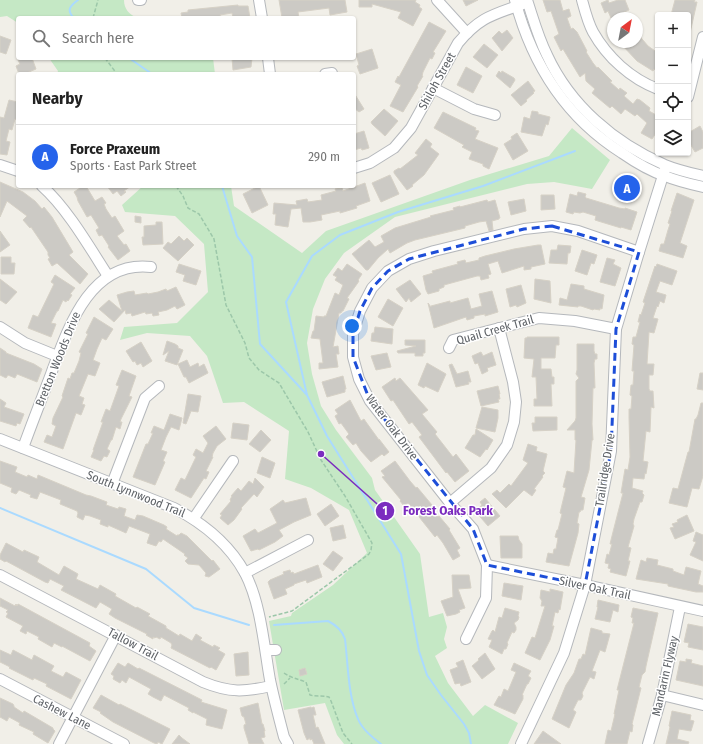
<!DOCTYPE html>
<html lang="en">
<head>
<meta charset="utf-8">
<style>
  body { margin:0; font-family:"Fira Sans Condensed",sans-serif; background:#f6f6f6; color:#222 }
  .controls { position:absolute; right:12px; top:12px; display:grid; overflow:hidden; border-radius:4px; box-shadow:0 1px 3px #0004 }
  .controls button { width:36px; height:36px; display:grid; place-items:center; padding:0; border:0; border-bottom:1px solid #e0e0e0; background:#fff; color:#222; font:20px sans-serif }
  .compass { position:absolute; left:607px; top:12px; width:36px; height:36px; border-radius:50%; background:#fff; box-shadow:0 1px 3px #0004; rotate:32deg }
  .you { position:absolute; left:352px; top:326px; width:14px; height:14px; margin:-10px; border:3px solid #fff; border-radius:50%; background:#1a73e8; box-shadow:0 0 0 6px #1a73e833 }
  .badge { display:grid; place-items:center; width:26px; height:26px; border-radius:50%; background:#2563eb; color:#fff; font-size:13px; font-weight:700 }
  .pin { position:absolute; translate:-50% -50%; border:2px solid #fff; box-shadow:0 1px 4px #0006 }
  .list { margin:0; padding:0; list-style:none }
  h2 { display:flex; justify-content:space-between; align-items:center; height:52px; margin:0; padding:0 16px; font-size:17px }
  h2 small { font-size:13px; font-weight:400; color:#767676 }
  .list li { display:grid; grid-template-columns:26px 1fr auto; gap:12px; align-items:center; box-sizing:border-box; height:64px; padding:0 16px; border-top:1px solid #e0e0e0 }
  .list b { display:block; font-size:15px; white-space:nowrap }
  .list p { margin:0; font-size:13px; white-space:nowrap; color:#767676 }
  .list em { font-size:13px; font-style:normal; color:#767676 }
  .icon { flex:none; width:22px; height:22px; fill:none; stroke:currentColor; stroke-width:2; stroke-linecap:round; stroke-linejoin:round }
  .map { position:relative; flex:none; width:703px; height:744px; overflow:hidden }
  .search { position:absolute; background:#fff; box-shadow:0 1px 3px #0004; left:16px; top:16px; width:340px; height:44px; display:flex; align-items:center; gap:10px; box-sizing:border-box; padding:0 14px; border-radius:4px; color:#767676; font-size:15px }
  .panel { position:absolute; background:#fff; box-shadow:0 1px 3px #0004; left:16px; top:72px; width:340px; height:116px; border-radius:4px }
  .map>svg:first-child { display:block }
  .green { fill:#c5e8c5 }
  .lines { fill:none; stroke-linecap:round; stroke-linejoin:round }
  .stream { stroke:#aadaff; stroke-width:2 }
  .building { fill:#cccac5; stroke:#d6d1c6 }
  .minor-casing { stroke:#b5b8bc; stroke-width:12 }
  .path { stroke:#9cc7a9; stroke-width:1.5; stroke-dasharray:4 2; stroke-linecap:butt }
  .minor { stroke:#fff; stroke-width:10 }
  .marked { fill:none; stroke:#1d4ed8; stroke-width:3; stroke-dasharray:8 5; stroke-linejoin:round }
  .labels { text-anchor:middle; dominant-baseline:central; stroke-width:3; stroke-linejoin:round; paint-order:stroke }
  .street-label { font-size:12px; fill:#5f6368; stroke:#fff }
  .leader { fill:none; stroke:#7b2cbf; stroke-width:1.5 }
  .callout-dot { fill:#7b2cbf; stroke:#fff; stroke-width:1.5 }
  .mark-label { font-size:12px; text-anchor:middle; font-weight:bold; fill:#fff }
  .callout-label { font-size:13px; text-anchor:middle; font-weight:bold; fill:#7b2cbf; stroke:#fff; stroke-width:3; stroke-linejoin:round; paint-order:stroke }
</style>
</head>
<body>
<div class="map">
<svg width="703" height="744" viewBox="0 0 703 744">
  <rect width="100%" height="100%" fill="#f1efe8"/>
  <g class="green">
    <path d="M0 0H124C124 9 129 14 137 18H18V23L7 16 0 17Z"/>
    <polygon points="49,58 213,58 215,74 57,74 58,71"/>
    <polygon points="572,128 610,160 592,189 554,182 527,184 395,217 344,253 325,279 313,309 307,343 312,374 321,406 336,430 372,478 375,490 420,554 429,617 443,613 447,627 444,639 447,648 435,656 448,683 473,716 485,705 518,723 508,744 344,744 337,735 325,703 284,710 269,621 291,616 292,613 333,585 367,553 349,510 311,488 285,479 289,431 244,402 223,403 207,356 190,336 147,333 120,340 124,327 177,323 208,292 204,244 175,216 125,212 122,205 143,186 231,186 234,206 302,253 326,231 470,180 549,156"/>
  </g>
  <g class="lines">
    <g class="stream">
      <path d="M74 18C66 10 70 6 78 0"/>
      <polyline points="129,58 152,74"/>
      <polyline points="222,186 237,236 252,257 260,344 307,395 327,436 401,554 419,651 427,675 441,695 464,724 469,733 471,744"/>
      <polyline points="307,395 286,302 312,256 340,235 398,212 483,186 575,151"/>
      <polyline points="0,508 146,569 194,608 249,625"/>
      <path d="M274 625 328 621C336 625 342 630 345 639 348 664 348 696 358 719 362 729 372 737 381 744"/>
    </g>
  </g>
  <g class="building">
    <polygon points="279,0 345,0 347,12 330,15 329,8 298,12 299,18 282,18"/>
    <polygon points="359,0 416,0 415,2 420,5 419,7 422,9 413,26 398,18 401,12 372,4 372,7 359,7"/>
    <polygon points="463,0 478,0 466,6"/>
    <polygon points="543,0 560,0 563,11 569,9 571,16 567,18 571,29 573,28 577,32 587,51 586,52 593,63 597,68 598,67 612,81 610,82 619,90 620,88 627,93 624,96 633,104 637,99 640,100 650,108 649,111 658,116 658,130 652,139 641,133 647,123 637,114 635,116 625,109 621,114 612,106 610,108 592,93 595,89 586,81 585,73 580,77 563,49 561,51 554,37 559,34 551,11 547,12"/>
    <polygon points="608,0 609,3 618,0 625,0 629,10 622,13 625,18 611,18 608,11 605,13 601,3"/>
    <polygon points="675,0 695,0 694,2 697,2 690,33 688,32 688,15 671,15"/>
    <polygon points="238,5 238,6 248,6 250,18 233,18 232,13 220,15 221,18 182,18 181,13 188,12 188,10"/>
    <polygon points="429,22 446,31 433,52 435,53 432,59 430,58 423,72 422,76 423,76 417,86 418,87 403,112 390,106 401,85 395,82 398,76 399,77"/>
    <polygon points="507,30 513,38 502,51 492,38 499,31 502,34"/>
    <polygon points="637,33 648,46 658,53 658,65 655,70 654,69 653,71 637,61 622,45 625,42 637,42"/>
    <polygon points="0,36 11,40 6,54 0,52"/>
    <polygon points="484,44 498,55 487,68 473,57"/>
    <polygon points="372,49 378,68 360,74 357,66 359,65 356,54"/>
    <polygon points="23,58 32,58 36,69 24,74 19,74 16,66 20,64 18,60"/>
    <polygon points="232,58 252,58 251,67 233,70"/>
    <polygon points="466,67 482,76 473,93 457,85"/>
    <polygon points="499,71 501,73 502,71 514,78 515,80 510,88 496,76"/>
    <polygon points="528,81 535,91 533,92 534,93 526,100 527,101 521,106 511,95"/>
    <polygon points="354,93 364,109 359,112 354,108"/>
    <polygon points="9,100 18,102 18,120 15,119 12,130 9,129 6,141 10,142 7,155 0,154 0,117 4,118"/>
    <polygon points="384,109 398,121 385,136 372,124 371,122"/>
    <polygon points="532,111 538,112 538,114 550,117 548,125 546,124 542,136 521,132 524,117 530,119"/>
    <polygon points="443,112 476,128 475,130 479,131 475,139 498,148 489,169 483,166 483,164 469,159 472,152 462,147 464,145 434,128"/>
    <polygon points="700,126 703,132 703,148 695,152 688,140 688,133"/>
    <polygon points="364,131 369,148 362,150 361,148 354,150 354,134"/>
    <polygon points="517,133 528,151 513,160 504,144 512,139 511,137"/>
    <polygon points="426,139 432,144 430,147 439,154 424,175 412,185 413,186 407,190 394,173 394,171 399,168 400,169 418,155 415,153"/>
    <polygon points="390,175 399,194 381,202 372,183"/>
    <polygon points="621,180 639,185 635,198 616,192"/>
    <polygon points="0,182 23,192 35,201 42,209 44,207 52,217 73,252 69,255 88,274 80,284 57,263 52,266 48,259 50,258 48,255 48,252 31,227 30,228 23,220 27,216 7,201 0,217"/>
    <polygon points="365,183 370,201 356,206 357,208 340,213 340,211 321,215 322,220 310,222 303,222 301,208 291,209 288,227 275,225 276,214 273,214 274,203 297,205 296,201 307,199 308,202 322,200 321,195 336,191 335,189 342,188 343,191"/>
    <polygon points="83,186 86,186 95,201 102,197 106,203 104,204 106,209 112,218 115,216 124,231 117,236 124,245 126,244 130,251 118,260 108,247 109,246 102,235 99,236 96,230 99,228 91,215 87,217 78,201 77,197 74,192"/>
    <polygon points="107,186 131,186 124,191 126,192 121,196 117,191 113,194"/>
    <polygon points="259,186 268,205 252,213 243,194"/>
    <polygon points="578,192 586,194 585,197 586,198 619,208 625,209 625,208 637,212 631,230 621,227 621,228 598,221 595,220 596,216 583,212 580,213 574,212 573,214 566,212 570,194 577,196"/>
    <polygon points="677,193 694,200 680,243 687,246 683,258 659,251 661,244 664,244 668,230 670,224 668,223 672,211 671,211"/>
    <polygon points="541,195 554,195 555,209 541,210"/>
    <polygon points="524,199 526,211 511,215 508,202"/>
    <polygon points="487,200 488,202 495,200 500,218 499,218 499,219 492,221 493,230 489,231 486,221 479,222 465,226 465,228 415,240 407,243 390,253 388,249 378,258 368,270 366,270 352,254 369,240 375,247 384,242 381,236 395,228 431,217 430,216 454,210 453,208 460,206 460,207"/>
    <polygon points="135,216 141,217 141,223 135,222"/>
    <polygon points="156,222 162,222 163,244 143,245 142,237 144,237 144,226 156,225"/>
    <polygon points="0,231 10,245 0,252"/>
    <polygon points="179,236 184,241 187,238 194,245 178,261 163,248 168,242 171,244"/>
    <polygon points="538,245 541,245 545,264 531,267 531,269 524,270 524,266 502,273 498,261 488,264 491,274 488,275 489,278 481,280 480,276 477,276 444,285 444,287 439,289 439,291 428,294 426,290 423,276 433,273 432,271 458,264 457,262 465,260 466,263 479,260 479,258 485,256 514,249"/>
    <polygon points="558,245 571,246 570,253 568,253 567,264 549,263 551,250 557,250"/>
    <polygon points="582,250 597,255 594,264 591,263 587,275 575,271"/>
    <polygon points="1,257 11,257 11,263 15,263 14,274 1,274"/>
    <polygon points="607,258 615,260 613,264 621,268 615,286 600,282"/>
    <polygon points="179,264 201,271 196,285 183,281 185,275 176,272"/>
    <polygon points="347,264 362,274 358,280 359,281 357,284 347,298 349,299 343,311 342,311 341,313 339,313 333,347 338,346 339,354 336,354 338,367 319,369 319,363 323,363 320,339 311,338 313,331 314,331 316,316 324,317 324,316 326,316 335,293 339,295 343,285 335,280 337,277 333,275 338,268 342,271"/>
    <polygon points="657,264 677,271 672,285 660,281 656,292 666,295 664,303 660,301 658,307 657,306 653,318 658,319 654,333 649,332 647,364 654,364 653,375 649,375 649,389 650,391 653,391 654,408 651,407 650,432 646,431 643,461 648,462 646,474 645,473 644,479 633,478 632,488 643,491 642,493 644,495 642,502 640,502 634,519 633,524 634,526 628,547 631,548 628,561 630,561 626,576 610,572 611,569 608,568 609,564 605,563 607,554 609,555 612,544 610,544 614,528 623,493 621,493 625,469 628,470 630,457 629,417 629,409 631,409 632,396 630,395 631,385 633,385 634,371 632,371 634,345 632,344 633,337 636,337 640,322 638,322 640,314 641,315 645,303 643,302 655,266 656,267"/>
    <polygon points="55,275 75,288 70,294 72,295 68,301 67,300 66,302 63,300 58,311 57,311 51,323 56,324 51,337 28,328 33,315 38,317 54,284 51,282"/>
    <polygon points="0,279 17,292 6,304 0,300"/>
    <polygon points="535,279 550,281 551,303 534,299"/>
    <polygon points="410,280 421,294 411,302 409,298 406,302 396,289"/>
    <polygon points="571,284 584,286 584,289 604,295 602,309 600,308 600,310 594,309 593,310 581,306 578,306 578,307 559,305 560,298 567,300"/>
    <polygon points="521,285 526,303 517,307 516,305 510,307 506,289"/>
    <polygon points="176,287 185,305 177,309 175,306 167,310 158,312 159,315 153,316 152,313 146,314 145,312 132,316 131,313 126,314 125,310 114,322 99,309 109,300 122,311 117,295 127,292 134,291 135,295 147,293 148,294 158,292 166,289 167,291"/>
    <polygon points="492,291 498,312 485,316 485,314 474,316 474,318 467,320 466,317 434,328 428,303 431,307 431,306 450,301 450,303 468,298 471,309 482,306 479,294"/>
    <polygon points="388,299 403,308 393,326 378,317"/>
    <polygon points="94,317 113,329 106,340 102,338 97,349 93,360 100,363 95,376 88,374 79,396 84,398 82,404 85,405 81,415 76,413 63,449 44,442 47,435 52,437 56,426 52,424 53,418 63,397 62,396 68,378 70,379 72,373 74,373 79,361 81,353 79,352 88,334 86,333"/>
    <polygon points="375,327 393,329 392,344 371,341 372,333 374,333"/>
    <polygon points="527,337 559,337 559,345 556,345 555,358 541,358 541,369 551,369 552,377 554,377 554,384 551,384 552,406 534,406 534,399 537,399 536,377 532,377 534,359 524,358 525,338 527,338"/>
    <polygon points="405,340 425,340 425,353 423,353 423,356 415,356 415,353 398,353 397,351 416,346 405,345"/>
    <polygon points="167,341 175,344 178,346 178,348 183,350 177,365 165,361 169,351 163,355"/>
    <polygon points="141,342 152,361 143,367 141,363 137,365 135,361 133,362 126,351"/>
    <polygon points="577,344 594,344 594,351 595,354 597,354 597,359 595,359 594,363 595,388 593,388 592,424 593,440 592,440 589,470 581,497 585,498 583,510 581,510 580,512 579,512 577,523 579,524 578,533 569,566 546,562 548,553 553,554 554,549 556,549 558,538 555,537 557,530 558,530 562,514 560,513 566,488 563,487 567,471 574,473 576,440 575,440 575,430 567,430 575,421 576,418 576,381 579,378 576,374 577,370"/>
    <polygon points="0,348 6,352 6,353 34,364 42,369 37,382 17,374 15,378 8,375 6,378 0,375"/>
    <polygon points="481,352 483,356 492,352 496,365 487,368 488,371 482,374 478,363 475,364 472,356"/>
    <polygon points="387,353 391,367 376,370 371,356"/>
    <polygon points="187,360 190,367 198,363 199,367 204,364 208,373 189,383 186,377 184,377 178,364"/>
    <polygon points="427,363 446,374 438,392 425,386 424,388 418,385"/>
    <polygon points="452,364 457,374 468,371 471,382 468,382 469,384 456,387 449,365"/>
    <polygon points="122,370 136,376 129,396 132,397 121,419 120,422 122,422 120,429 116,427 112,440 111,440 107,449 110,451 107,457 104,456 101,461 91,457 94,450 93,450 103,422 101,422 106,409 110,411 119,386 116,385"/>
    <polygon points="700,373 703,373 703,390 697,389"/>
    <polygon points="343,376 346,389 345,389 345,392 327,397 322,382"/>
    <polygon points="395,378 396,381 400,378 428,410 422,414 437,432 435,434 453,457 456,454 469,471 455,482 447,472 446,473 419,437 422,435 412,422 409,424 393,400 391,401 382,387"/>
    <polygon points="498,386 500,394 499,394 500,399 498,399 499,402 481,406 477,391"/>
    <polygon points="188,394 201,396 198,412 191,411 186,424 183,423"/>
    <polygon points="0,399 6,403 4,407 24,414 20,424 17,423 16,426 0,421"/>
    <polygon points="350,400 361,421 364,419 366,422 379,440 379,439 389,452 384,456 382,454 371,462 361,451 356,443 353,445 346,437 349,434 341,423 339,424 335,416 338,414 335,410"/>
    <polygon points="701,403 703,403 703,476 699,489 692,488 687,507 669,503 673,488 678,489 688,452 689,452 695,419 696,419 698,415"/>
    <polygon points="482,407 498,410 498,418 495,432 476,428"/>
    <polygon points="170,414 182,418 179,430 171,427 166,437 161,450 167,452 163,461 165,462 155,485 133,477 146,444 148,444 153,433 151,433 154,426 164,430"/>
    <polygon points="535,417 557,417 557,430 533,431 532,423 535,423"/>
    <polygon points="233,423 249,425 247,440 231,438"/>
    <polygon points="216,426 226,439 217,446 213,453 212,457 213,457 206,471 209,472 206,479 204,478 191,498 175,490 181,478 185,480 196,457 193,455 196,449 203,453 208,443 203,436"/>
    <polygon points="476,429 493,440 487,450 486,449 480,457 465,448 473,435 475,435"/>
    <polygon points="261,430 271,440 260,452 249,444"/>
    <polygon points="528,444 537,447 536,451 547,454 543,471 545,473 542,476 543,477 534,489 536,490 532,496 524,490 506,508 492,494 497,490 500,493 509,484 511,486 528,463 523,460"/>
    <polygon points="262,457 275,463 270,478 257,473"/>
    <polygon points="0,461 17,467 15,472 27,477 28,475 37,479 38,475 86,495 91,496 107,502 106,505 118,509 119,507 126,509 124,516 135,520 137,515 143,516 164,525 167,527 166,529 177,536 177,535 179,535 181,533 187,536 212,561 213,560 220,569 209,577 205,576 206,573 199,565 188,564 185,561 188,558 184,555 185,554 163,539 161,542 159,541 156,546 147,543 150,534 129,526 126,533 108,525 108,527 100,524 101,520 90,516 85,515 83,520 77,517 78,513 77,511 60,504 61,500 40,492 37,499 30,497 31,495 19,490 16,494 11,492 12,488 0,483"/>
    <polygon points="395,461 410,481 416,488 417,487 432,505 430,507 438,517 439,516 450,529 449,530 460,548 457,550 460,556 453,560 443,543 437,535 435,537 408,503 404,506 400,501 401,500 382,477 385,476 381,471"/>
    <polygon points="255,478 264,487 257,497 254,494 241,508 242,509 234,520 228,525 220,518 222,515 220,514 231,501 230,500 232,496 231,496 238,488 241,491 249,481 253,484"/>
    <polygon points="306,498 311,515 294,522 279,530 283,536 275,542 259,550 258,549 251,551 243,536 255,529 258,533 277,523 270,509 283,500 285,503"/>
    <polygon points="485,498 500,516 488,526 475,511 482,505 480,502"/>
    <polygon points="331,504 339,516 325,526 317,514"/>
    <polygon points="687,515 694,531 675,539 670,528 674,527 672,524 678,522 677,520"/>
    <polygon points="343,525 346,538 333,541 330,528"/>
    <polygon points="696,532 703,535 703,561 690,555 696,542 693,541"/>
    <polygon points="500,536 518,536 519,540 522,544 522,558 501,558"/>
    <polygon points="6,543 23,552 24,550 39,557 37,562 59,575 64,566 78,574 76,579 98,589 100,585 116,594 115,596 136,608 137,607 150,614 148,616 166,626 166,628 179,636 180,634 192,641 196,634 202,638 200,640 213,647 214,645 220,648 218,650 225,654 216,670 211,667 210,668 171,648 172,645 171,643 161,637 160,639 156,637 155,638 153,637 153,639 146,635 147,634 115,618 109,614 112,609 100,602 96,608 61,590 64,586 50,579 48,583 45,582 6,561 5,562 0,559 0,555"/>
    <polygon points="333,551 343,558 333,571 323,564"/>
    <polygon points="647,558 658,560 657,565 673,569 673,571 684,575 686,567 701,571 698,584 703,586 703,592 696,592 668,586 668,584 636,579 641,560 646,562"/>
    <polygon points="318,565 322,577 307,583 306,580 294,584 294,585 285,589 287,594 274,599 268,582 270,580 284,574 283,572 290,570 291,573 293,572 294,574"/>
    <polygon points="452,575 469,575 471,588 458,589 465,608 459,610 460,612 456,614 447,616 441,601 453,597"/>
    <polygon points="504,583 523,586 521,600 502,596"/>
    <polygon points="550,589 563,592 560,610 559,609 558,613 555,612 552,626 554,626 550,640 540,660 525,653 532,637 535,638 545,606 541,606 542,601 540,598 541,590 550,592"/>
    <polygon points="0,598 15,606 16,604 17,606 18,604 90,643 89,646 96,651 90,661 62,646 62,647 54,643 52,647 38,639 39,637 27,631 26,634 20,631 23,626 6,617 8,613 6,612 8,610 0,606"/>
    <polygon points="598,600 619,605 618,612 613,610 610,622 595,619 598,607 597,607"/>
    <polygon points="505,608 519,612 518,616 519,617 518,620 514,623 516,627 516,630 514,633 512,632 507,643 508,644 506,649 504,649 502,654 489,647 492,640 488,639 492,631 493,630 495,632 499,617 502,618"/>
    <polygon points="633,608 658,613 646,666 645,672 642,675 639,687 641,688 632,724 633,725 632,732 630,731 627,744 605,744 608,730 611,731 615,714 614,714 619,690 617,690 634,623 632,623 633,618 631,617"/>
    <polygon points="688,624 703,627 703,650 688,647 689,643 684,642"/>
    <polygon points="591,628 602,631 602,633 610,634 605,652 600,650 592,671 596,672 594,679 590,677 582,693 583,696 581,700 578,700 573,710 576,712 569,728 552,719 566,685 574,673 579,659 581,659 583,654 585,655"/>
    <polygon points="0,650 11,655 13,650 32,660 34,655 54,666 51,671 63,677 66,672 81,680 71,699 46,686 47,684 34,678 33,680 9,668 10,667 0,662"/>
    <polygon points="248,652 249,675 236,676 234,654"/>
    <polygon points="485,653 495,669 482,679 472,666 479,660 478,659"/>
    <polygon points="686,659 692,660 691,663 703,666 703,686 676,680 680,661 686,662"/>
    <polygon points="463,660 471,682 461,686 460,683 455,684 450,670 458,667 456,663"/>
    <polygon points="118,663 125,667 128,663 138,669 139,668 202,700 201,702 227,710 222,729 206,725 207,719 193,712 193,713 188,710 189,708 164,695 161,701 153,697 148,694 151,689 129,677 126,683 122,680 120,683 113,679 114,676 111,674"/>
    <polygon points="514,663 531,671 528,676 531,678 528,684 527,684 522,695 523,695 523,699 515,714 494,705 499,696 501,697 504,689 508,691 516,672 511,670"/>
    <polygon points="305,668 307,674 300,676 299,670"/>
    <polygon points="101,695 119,705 120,704 170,729 162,744 158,742 157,744 154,743 113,722 100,713 101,712 93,708"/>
    <polygon points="0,698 13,704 14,706 14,707 23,713 24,711 53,728 53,729 55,731 48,743 33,734 34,732 19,725 20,723 9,717 7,721 0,717"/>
    <polygon points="258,703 262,724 263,724 265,731 264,731 265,737 261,738 264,744 249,744 244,728 244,725 246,724 244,717 242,716 240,708"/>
    <polygon points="311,707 311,708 314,707 316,715 313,715 316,728 318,727 325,744 314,744 312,739 310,740 310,738 307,740 304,733 298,710"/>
    <polygon points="672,711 691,715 690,720 694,721 691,731 679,729 677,739 689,742 688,744 666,744 670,727 669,726"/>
    <polygon points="543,731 561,744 534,744"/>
    <polygon points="179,735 182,738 190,744 172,744"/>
  </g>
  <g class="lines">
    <defs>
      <g id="minor">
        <polyline points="138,0 141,0"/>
        <polyline points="259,0 262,18"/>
        <polyline points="437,0 467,33"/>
        <path d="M515 0C532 64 565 117 622 153 635 162 650 171 665 176 677 181 690 184 703 187"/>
        <path d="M527 0C533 18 538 37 547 55 570 105 614 143 665 165 677 170 690 173 703 176"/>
        <path d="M582 0C585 11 588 23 593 32 607 57 631 79 658 89"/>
        <polyline points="268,58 270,74"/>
        <polyline points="325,74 332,73"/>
        <polyline points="433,88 474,109 495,115"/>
        <polyline points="688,97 703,37"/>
        <polyline points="0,165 18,171"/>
        <path d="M354 168 370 163 394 148 411 128 458 43C480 17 492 15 523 4"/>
        <path d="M42 186C67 208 90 248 108 276"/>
        <polyline points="0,327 25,343 57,356"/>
        <polyline points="449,348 453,340 539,318 575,321 616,329"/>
        <path d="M0 439 174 508C203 523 229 544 245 573 261 604 264 646 270 680 274 699 279 718 284 737L288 744"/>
        <path d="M23 448C32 423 42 398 51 374 68 328 90 260 151 267"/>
        <polyline points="112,484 145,398 159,386"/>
        <polyline points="450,503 491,468 507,445 514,422 516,402 513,382 499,328"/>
        <polyline points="194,518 233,461"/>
        <polyline points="487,565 585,585 703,611"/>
        <polyline points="245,573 308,540"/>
        <path d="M0 575 203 682C230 693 244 692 271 686"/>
        <polyline points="466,639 486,598 487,565 473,529 450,503 370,401 359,379 353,357 353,334 360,311 372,288 388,271 409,259 434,251 524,229 552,226 578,231 639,252"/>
        <polyline points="266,650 276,650"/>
        <polyline points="0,679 124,744"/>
        <polyline points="662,695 703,705"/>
        <polyline points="59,744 116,635"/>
        <polyline points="521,744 564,653 585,585 611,451 616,329 639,252 666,166"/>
        <polyline points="648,744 662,695 680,607"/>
      </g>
    </defs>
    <use href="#minor" class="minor-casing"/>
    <g class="path">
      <polyline points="93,18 98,0"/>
      <polyline points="105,58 117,74"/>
      <polyline points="176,186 183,196 188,208 199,214 214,239 226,305 245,343 249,358 259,370 279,383 308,432 321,460 345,496 372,543 371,550 369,554 292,611 269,617"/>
      <path d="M284 673C291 678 298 679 306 682L310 695C316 697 322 695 329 697L331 701 343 733 352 744"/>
      <polyline points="284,684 290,678"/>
    </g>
    <use href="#minor" class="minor"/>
  </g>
  <path class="marked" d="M552 226 639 252 616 329 611 451 585 585 487 565 473 529 370 401 353 357V334L360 311 372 288 388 271 409 259 524 229Z"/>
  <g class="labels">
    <g class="street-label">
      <text transform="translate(437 81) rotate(-61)">Shiloh Street</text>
      <text transform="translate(495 330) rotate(-16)">Quail Creek Trail</text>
      <text transform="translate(58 359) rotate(-68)">Bretton Woods Drive</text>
      <text transform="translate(392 427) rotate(53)">Water Oak Drive</text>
      <text transform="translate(605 470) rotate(-81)">Trailridge Drive</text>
      <text transform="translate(136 494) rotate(22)">South Lynnwood Trail</text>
      <text transform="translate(595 588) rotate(12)">Silver Oak Trail</text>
      <text transform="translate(133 644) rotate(28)">Tallow Trail</text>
      <text transform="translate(665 676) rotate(-77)">Mandarin Flyway</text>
      <text transform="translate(62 712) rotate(27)">Cashew Lane</text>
    </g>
  </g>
  <path class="leader" d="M321 454L385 511"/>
  <g class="callout-dot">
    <circle cx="321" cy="454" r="4"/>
    <circle cx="385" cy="511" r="10"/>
  </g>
  <g class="mark-label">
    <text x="385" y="515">1</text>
  </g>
  <g class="callout-label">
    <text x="448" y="515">Forest Oaks Park</text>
  </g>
</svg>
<div class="controls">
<button>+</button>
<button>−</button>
<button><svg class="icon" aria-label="locate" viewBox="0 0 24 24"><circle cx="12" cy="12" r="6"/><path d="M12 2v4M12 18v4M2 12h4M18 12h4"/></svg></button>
<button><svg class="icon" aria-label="layers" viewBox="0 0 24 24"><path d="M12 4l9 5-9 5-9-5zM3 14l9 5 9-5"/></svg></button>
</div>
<svg class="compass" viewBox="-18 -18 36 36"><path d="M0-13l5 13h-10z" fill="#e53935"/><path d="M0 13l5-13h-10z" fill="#767676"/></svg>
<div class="you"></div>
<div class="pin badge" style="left:627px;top:188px">A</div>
<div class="search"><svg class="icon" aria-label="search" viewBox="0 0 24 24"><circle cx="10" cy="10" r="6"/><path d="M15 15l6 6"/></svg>Search here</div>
<section class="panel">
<h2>Nearby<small></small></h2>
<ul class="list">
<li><span class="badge">A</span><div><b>Force Praxeum</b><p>Sports · East Park Street</p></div><em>290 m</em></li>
</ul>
</section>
</div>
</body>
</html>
